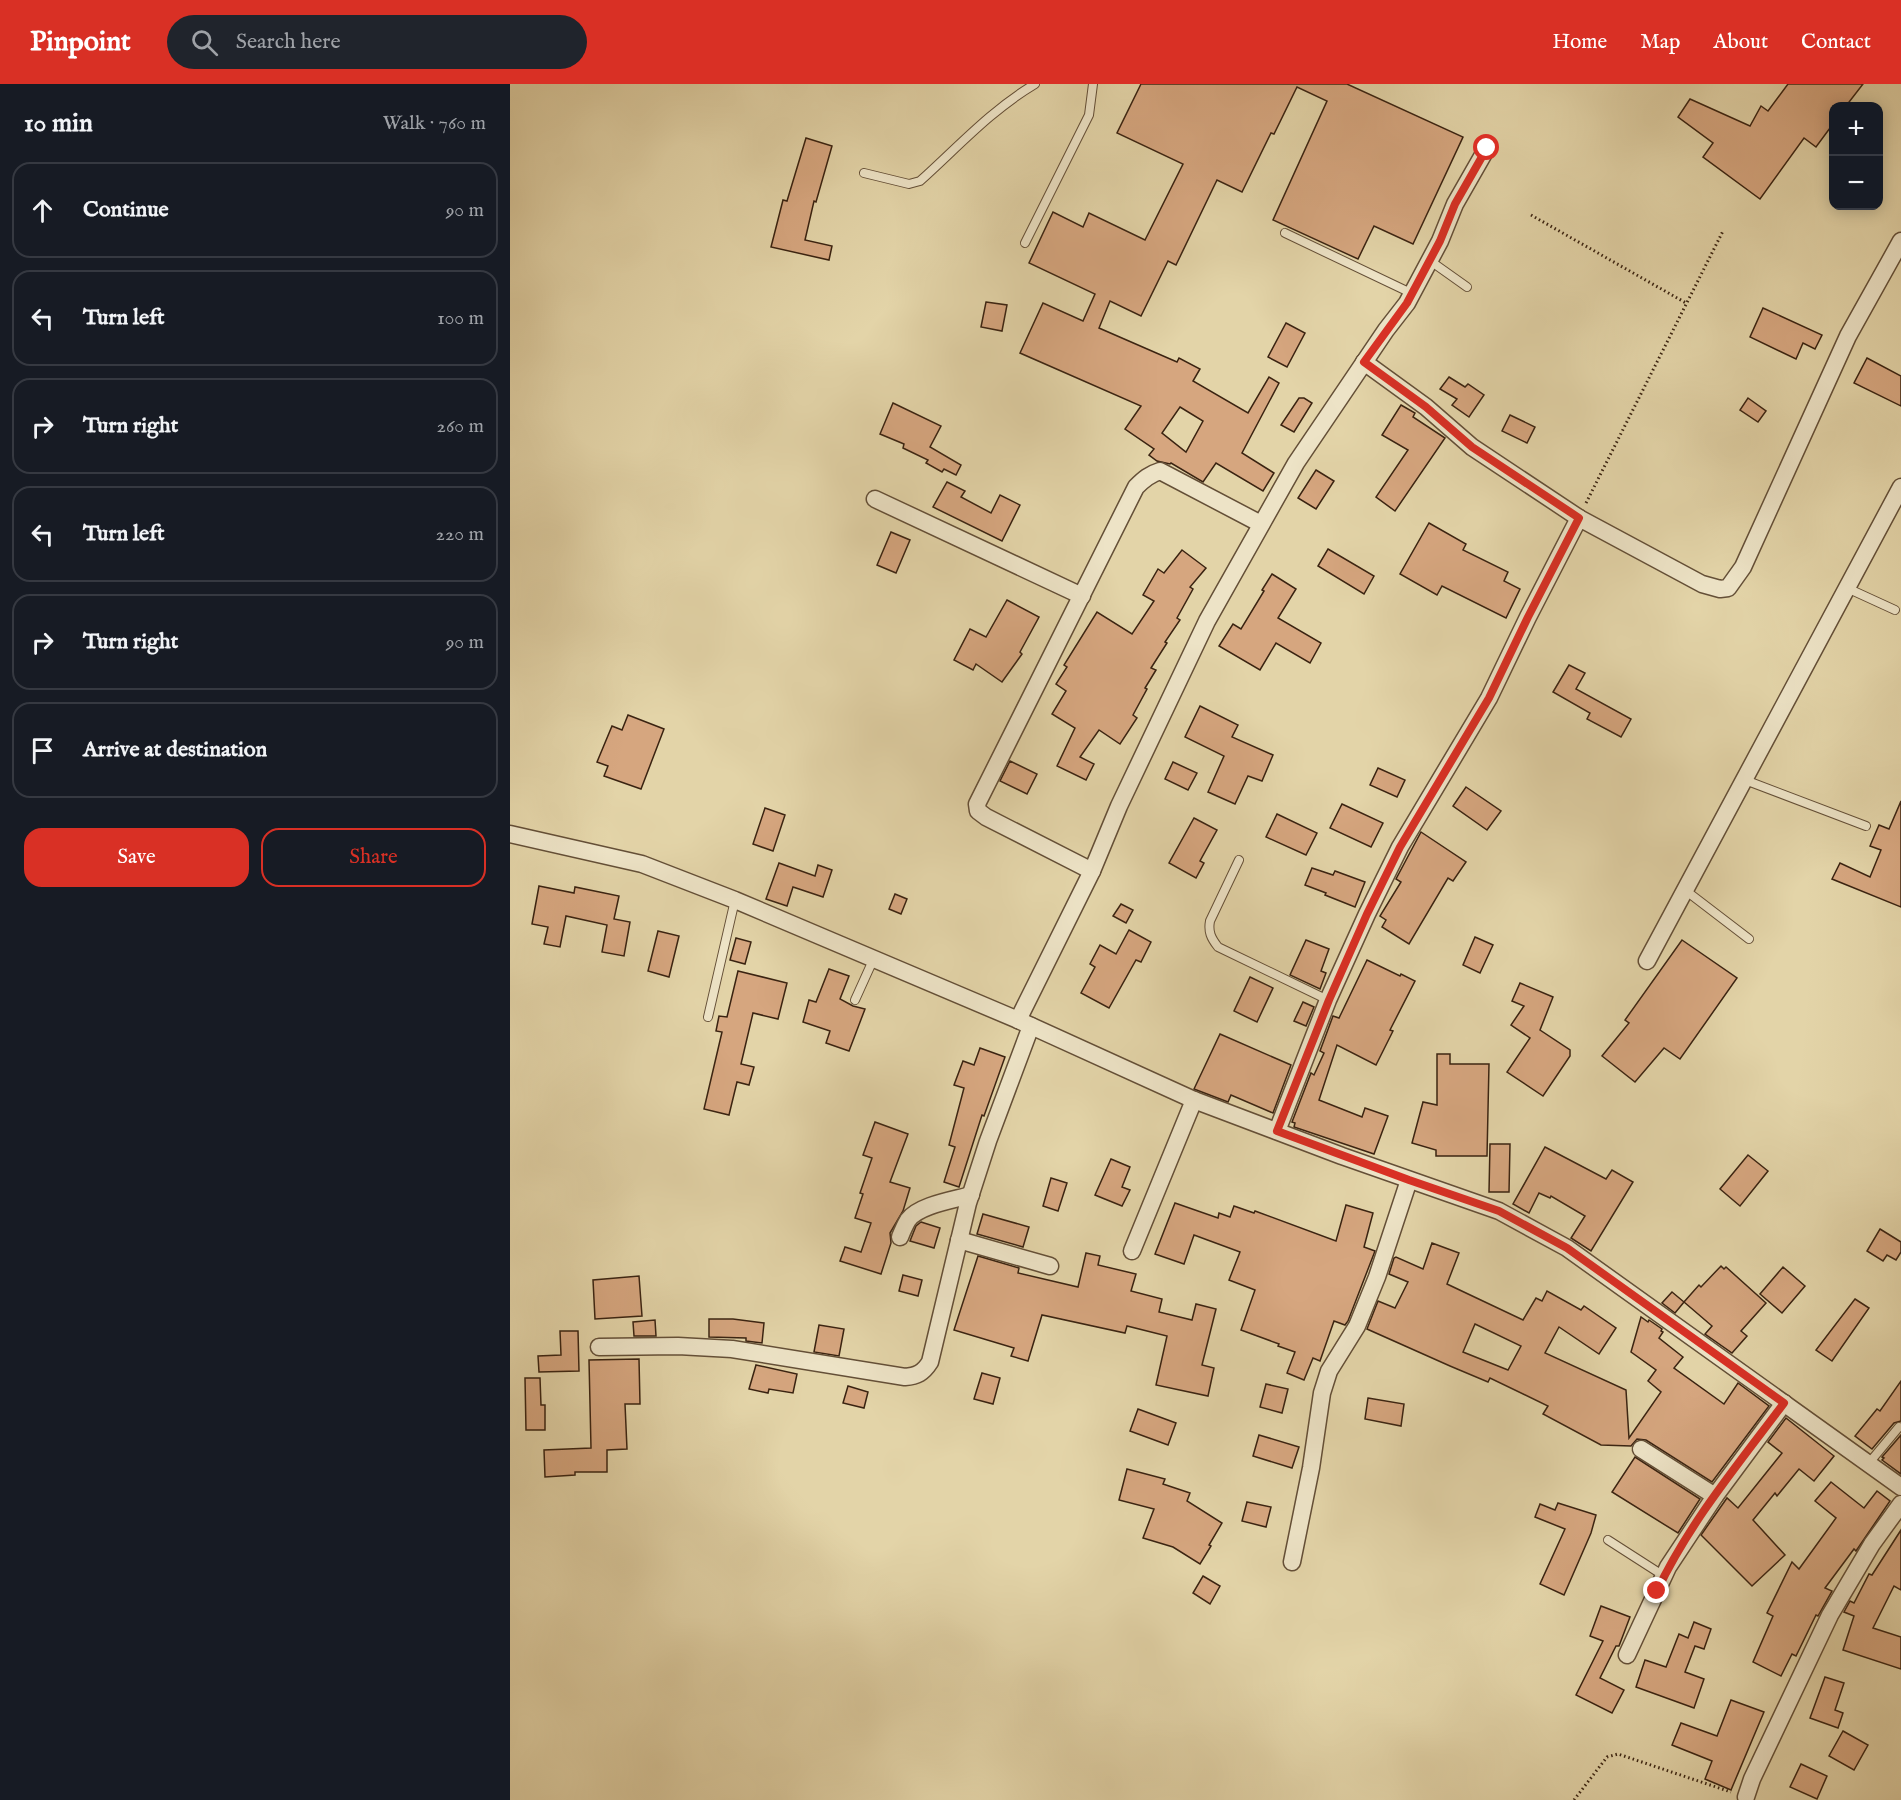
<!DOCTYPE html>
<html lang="en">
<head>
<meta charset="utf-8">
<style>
  body { margin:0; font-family:"IM FELL English",serif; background:#20242c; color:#f1f3f6 }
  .controls { position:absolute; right:18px; top:18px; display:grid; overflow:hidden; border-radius:12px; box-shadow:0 3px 15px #0003 }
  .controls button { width:54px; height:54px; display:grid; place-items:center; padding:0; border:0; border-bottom:2px solid #363941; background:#171b24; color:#f1f3f6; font:30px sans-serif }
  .stop { position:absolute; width:18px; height:18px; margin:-14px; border:4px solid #d93025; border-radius:50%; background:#fff }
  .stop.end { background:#d93025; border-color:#fff; box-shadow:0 2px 6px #0008 }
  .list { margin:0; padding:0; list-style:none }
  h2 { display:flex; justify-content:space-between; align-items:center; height:78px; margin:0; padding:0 24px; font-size:26px }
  h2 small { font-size:20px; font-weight:400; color:#9ea1a6 }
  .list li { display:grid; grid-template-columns:39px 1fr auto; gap:18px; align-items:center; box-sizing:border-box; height:96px; margin:0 12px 12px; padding:0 12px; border:2px solid #363941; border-radius:18px }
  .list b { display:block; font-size:22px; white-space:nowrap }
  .list em { font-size:20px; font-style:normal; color:#9ea1a6 }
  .actions { display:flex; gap:12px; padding:18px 24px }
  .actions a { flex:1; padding:14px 0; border:2px solid #d93025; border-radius:18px; text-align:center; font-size:21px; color:#d93025 }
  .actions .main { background:#d93025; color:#fff }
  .icon { flex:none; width:33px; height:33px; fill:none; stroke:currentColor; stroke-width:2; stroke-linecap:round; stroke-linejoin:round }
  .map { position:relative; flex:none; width:1391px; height:1716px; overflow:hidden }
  header { display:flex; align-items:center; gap:36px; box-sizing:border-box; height:84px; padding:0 30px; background:#d93025; color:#fff }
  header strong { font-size:28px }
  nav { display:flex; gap:33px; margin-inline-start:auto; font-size:21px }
  .search { width:420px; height:54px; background:#20242c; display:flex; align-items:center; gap:15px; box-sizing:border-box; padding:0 21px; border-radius:33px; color:#9ea1a6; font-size:22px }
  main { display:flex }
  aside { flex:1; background:#171b24 }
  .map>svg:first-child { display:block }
  .building { fill:#d6a67f; stroke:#3a2311; stroke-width:1.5; fill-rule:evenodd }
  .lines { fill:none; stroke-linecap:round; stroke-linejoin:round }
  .service-casing { stroke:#644f37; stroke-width:10 }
  .minor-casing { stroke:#644f37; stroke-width:19 }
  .path { stroke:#3a2311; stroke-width:3; stroke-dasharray:1.5 3; stroke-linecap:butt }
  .service { stroke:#ede3c6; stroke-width:8 }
  .minor { stroke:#ede3c6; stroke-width:16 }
  .route { stroke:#d93025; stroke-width:8 }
</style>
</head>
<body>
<header>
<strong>Pinpoint</strong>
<div class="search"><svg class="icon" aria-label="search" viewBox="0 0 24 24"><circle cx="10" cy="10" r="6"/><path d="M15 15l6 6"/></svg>Search here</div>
<nav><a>Home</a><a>Map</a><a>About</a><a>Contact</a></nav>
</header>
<main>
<aside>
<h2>10 min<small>Walk · 760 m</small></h2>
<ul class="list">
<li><svg class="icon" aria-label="ahead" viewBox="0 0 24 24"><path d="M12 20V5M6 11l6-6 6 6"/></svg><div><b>Continue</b></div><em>90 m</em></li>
<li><svg class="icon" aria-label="left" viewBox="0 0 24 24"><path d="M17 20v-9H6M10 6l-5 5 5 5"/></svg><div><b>Turn left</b></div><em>100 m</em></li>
<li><svg class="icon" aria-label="right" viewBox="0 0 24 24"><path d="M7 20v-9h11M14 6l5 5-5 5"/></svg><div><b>Turn right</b></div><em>260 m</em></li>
<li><svg class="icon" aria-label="left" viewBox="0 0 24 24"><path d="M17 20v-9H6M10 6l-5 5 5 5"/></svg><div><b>Turn left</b></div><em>220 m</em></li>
<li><svg class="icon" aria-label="right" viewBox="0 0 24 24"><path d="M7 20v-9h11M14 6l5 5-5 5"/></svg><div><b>Turn right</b></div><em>90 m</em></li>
<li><svg class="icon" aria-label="arrive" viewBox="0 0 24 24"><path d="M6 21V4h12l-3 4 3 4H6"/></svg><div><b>Arrive at destination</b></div></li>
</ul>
<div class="actions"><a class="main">Save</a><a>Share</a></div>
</aside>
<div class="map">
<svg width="1391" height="1716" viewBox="0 0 1391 1716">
  <rect width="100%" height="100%" fill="#e3d4a8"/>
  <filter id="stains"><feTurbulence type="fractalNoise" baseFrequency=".00333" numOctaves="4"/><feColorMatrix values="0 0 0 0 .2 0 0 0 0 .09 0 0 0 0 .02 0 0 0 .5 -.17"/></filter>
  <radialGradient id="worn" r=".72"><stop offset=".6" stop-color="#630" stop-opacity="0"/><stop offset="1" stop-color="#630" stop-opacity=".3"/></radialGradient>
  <g class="building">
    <path d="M631 0H837L953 53 903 160 864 142 848 175 763 136 817 17 787 3 764 50 761 49 732 108 707 96 666 181 658 177 631 232 600 217 589 244 667 278 669 274 690 285 683 297 738 329 759 293 769 299 732 369 764 389 753 407 706 379 693 398 661 379 660 380 647 377 639 371 644 365 615 345 631 322 510 269 533 219 573 237 585 210 519 179 543 128 573 143 579 129 635 156 673 80 607 49ZM670 323 693 337 676 368 652 349Z"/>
    <polygon points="1278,0 1353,0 1336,22 1323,22 1323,40 1306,63 1294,54 1250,115 1193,73 1203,59 1168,33 1180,15 1240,42 1251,22 1258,27"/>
    <polygon points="296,54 322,62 306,118 304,117 295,156 322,162 319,176 261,163 273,116 277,117"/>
    <polygon points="476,218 497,221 492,247 471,243"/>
    <polygon points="1253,224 1312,251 1305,265 1293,259 1286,275 1240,253"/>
    <polygon points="776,239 795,249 777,283 758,273"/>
    <polygon points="1357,274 1391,292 1391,322 1344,299"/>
    <polygon points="939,293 955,303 958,300 974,311 959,333 942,321 947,315 930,305"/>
    <polygon points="789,314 794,314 802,319 784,348 771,341"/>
    <polygon points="1238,314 1256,327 1248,338 1230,326"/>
    <polygon points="383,319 431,342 420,363 451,381 446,391 434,385 432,388 416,379 418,376 393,364 394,360 370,350"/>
    <polygon points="891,321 905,329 903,333 935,354 885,427 866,413 898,366 872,351"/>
    <polygon points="1000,331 1025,343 1017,359 992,347"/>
    <polygon points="806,386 824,397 806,425 788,414"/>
    <polygon points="437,398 455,407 451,413 481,429 490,411 510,421 492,457 423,423"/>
    <polygon points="919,439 956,460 953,466 998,488 994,497 1010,505 996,534 932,502 927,511 890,490"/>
    <polygon points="381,448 400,456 386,489 367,481"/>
    <polygon points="818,465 864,492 854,510 808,482"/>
    <polygon points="672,466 696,484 680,503 683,505 667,534 670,536 655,558 657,559 641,584 646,586 635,604 637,605 623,631 627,634 610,660 589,646 570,673 584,680 576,696 547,682 565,644 542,630 556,607 546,600 557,583 554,581 587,528 622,550 644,517 633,511 648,485 654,489"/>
    <polygon points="762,490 786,505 768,534 811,559 800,579 766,559 750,586 709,562 723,540 731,545 754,507 752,506"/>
    <polygon points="497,516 529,533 510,568 512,570 492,598 466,580 463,586 444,576 460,545 476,553"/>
    <polygon points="1059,581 1075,589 1066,605 1121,635 1111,653 1077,635 1080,629 1043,608"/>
    <polygon points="690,622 728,641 722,653 763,671 752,697 738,692 725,720 698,708 714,672 675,653"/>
    <polygon points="118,631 154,645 131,705 94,692 98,682 87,678 102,642 112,646"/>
    <polygon points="500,677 527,690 517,710 490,697"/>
    <polygon points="663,678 687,689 678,706 655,695"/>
    <polygon points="868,684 895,696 887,713 860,701"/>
    <polygon points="956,703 991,727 977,746 943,722"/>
    <polygon points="1391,717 1391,823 1322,795 1330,779 1360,793 1371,766 1360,762 1369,741 1379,745"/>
    <polygon points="832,720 873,739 861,763 820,744"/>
    <polygon points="255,724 275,731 263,767 243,760"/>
    <polygon points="767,730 807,749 796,771 756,753"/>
    <polygon points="684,734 707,746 690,777 694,779 686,794 659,779"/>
    <polygon points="911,748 956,778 943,797 938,794 899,860 872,843 876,836 870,832 891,798 886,795"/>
    <polygon points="269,779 305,792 308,781 322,786 313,813 283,803 277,822 256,815"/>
    <polygon points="802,784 823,791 825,787 855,798 845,823 815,811 816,809 795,801"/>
    <polygon points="29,802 64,809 65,803 109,812 104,835 120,838 114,872 92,868 97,841 56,832 50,863 34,860 38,843 22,840"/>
    <polygon points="385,810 397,815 391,830 379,825"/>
    <polygon points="611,820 623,826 616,839 603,832"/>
    <polygon points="619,846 641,858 631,878 626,876 599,924 571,909 585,883 580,880 590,861 606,870"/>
    <polygon points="148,847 169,852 159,893 138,887"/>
    <polygon points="965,853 983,861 970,889 953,881"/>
    <polygon points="226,854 241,858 235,880 220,876"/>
    <polygon points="796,856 819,865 811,887 816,889 810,905 780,891"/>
    <polygon points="1172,856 1227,894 1170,975 1154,964 1125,998 1092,972 1119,939 1115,936"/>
    <polygon points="857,876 890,892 891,890 905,897 880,946 883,947 866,981 827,961 809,1016 852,1033 855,1024 878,1032 864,1070 784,1043 785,1039 782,1038 801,989 804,991 814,969 810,967 823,932 829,934"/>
    <polygon points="319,885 339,892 330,915 343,922 355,925 339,967 316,959 320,947 293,938 299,916 306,918"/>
    <polygon points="228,887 277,899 268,935 243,929 231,980 244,983 239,1001 227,998 219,1031 194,1025 212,948 206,947 209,932 217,933"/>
    <polygon points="740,893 763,904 747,938 724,927"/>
    <polygon points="1010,899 1043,913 1030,946 1060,966 1060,972 1033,1012 997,988 1020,954 1001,941 1014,922 1002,917"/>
    <polygon points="793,918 804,923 796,942 784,937"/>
    <polygon points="710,950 781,981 763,1029 721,1011 718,1018 684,1005"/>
    <polygon points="470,964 495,973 474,1032 472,1031 449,1103 434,1098 445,1063 439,1061 454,1004 444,1001 453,977 464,981"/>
    <polygon points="927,970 940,970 940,980 979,980 977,1072 926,1072 926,1066 902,1059 913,1018 927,1021"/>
    <polygon points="365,1038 398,1050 380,1098 400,1104 393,1127 380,1149 381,1159 371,1190 330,1177 335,1163 351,1168 361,1139 345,1134 353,1110 350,1109 362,1074 353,1071"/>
    <polygon points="980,1060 1000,1060 999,1108 979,1108"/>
    <polygon points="1035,1063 1096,1095 1102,1086 1123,1098 1081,1167 1061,1154 1075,1132 1041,1112 1040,1114 1029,1109 1019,1129 1003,1120"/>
    <polygon points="1238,1071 1258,1087 1230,1122 1210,1105"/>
    <polygon points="601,1075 620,1083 612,1103 620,1106 612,1122 585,1111"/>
    <polygon points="541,1094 557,1099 548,1127 533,1122"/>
    <polygon points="665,1119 708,1134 709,1129 720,1133 724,1122 744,1129 745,1127 826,1157 836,1121 863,1129 854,1163 865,1167 838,1237 835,1241 824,1237 810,1277 803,1274 794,1296 777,1289 785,1268 768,1262 769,1260 731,1246 745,1206 719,1196 730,1168 684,1151 674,1180 645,1170"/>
    <polygon points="473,1130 519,1143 513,1163 467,1150"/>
    <polygon points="411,1138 430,1144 424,1164 400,1157 406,1142"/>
    <polygon points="1370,1145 1391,1158 1391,1168 1386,1176 1377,1171 1373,1177 1357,1167"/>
    <path d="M922 1159 949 1169 937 1200 1013 1236 1026 1214 1032 1217 1037 1207 1071 1226 1074 1222 1106 1244 1089 1270 1049 1243 1035 1269 1116 1306 1119 1354 1151 1308 1138 1297 1146 1286 1121 1268 1131 1233 1138 1238 1139 1236 1152 1245 1151 1247 1153 1248 1149 1254 1173 1273 1164 1284 1214 1320 1228 1299 1259 1322 1202 1398 1136 1356 1127 1355 1121 1362 1091 1361 1033 1330 1038 1322 980 1294 978 1298 940 1282 857 1245 868 1217 885 1224 898 1198 879 1190 884 1174 886 1173 913 1185ZM965 1240 1011 1262 998 1286 953 1268Z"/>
    <polygon points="576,1169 590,1172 588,1181 626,1190 621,1207 652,1215 649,1228 682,1236 686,1220 706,1225 692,1281 704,1284 698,1312 646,1301 657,1252 617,1242 615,1249 532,1231 518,1277 501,1272 504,1264 444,1246 468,1172 509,1184 508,1189 568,1203"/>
    <polygon points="1211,1182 1214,1185 1216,1183 1256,1219 1231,1247 1237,1252 1222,1269 1195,1250 1202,1242 1174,1218 1189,1201 1191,1203"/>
    <polygon points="1273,1183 1295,1202 1272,1229 1250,1210"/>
    <polygon points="393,1191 412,1196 408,1212 389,1207"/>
    <polygon points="129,1192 132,1232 85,1235 83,1196"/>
    <polygon points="1162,1208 1174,1218 1165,1229 1152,1219"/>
    <polygon points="1345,1215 1359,1224 1322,1277 1306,1266"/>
    <polygon points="199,1235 223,1235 254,1239 252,1259 236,1257 236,1254 199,1253"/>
    <polygon points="145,1236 146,1252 124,1252 123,1238"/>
    <polygon points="309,1241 334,1245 329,1272 304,1268"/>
    <polygon points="50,1247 68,1247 69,1287 29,1288 28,1272 51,1271"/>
    <polygon points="129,1275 130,1320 115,1320 117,1365 97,1366 97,1388 65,1388 65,1391 35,1393 34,1366 81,1364 79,1276"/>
    <polygon points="246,1281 287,1290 283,1309 259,1305 258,1309 239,1305"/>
    <polygon points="472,1289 490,1294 483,1320 464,1315"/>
    <polygon points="15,1294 30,1294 31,1321 35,1321 35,1346 16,1346"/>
    <polygon points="1391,1297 1391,1337 1384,1339 1362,1365 1345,1352 1367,1325 1370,1327"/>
    <polygon points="756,1300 778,1305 772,1329 750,1323"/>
    <polygon points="338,1302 358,1308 354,1324 333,1319"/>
    <polygon points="858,1314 894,1320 891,1342 855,1335"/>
    <polygon points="628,1325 666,1339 658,1361 620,1347"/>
    <polygon points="1276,1334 1324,1372 1304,1397 1289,1385 1267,1412 1265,1409 1243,1436 1275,1471 1242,1502 1191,1451 1217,1414 1228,1424 1272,1369 1258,1358"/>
    <polygon points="749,1351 789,1363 782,1384 743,1372"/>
    <polygon points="1391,1351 1391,1390 1372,1376 1374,1374 1372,1373"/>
    <polygon points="1125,1373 1190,1415 1168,1449 1102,1408"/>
    <polygon points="617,1385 655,1395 653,1400 680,1409 677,1417 712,1439 699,1461 701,1462 690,1480 663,1463 633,1454 644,1425 609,1416"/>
    <polygon points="1321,1398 1354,1424 1367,1407 1380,1417 1346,1467 1344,1465 1315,1504 1322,1507 1308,1532 1306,1531 1286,1572 1282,1570 1271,1592 1243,1578 1263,1532 1257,1529 1282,1478 1289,1485 1326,1434 1305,1417"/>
    <polygon points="737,1418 761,1423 756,1443 732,1437"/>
    <polygon points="1048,1419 1086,1431 1081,1449 1054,1511 1030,1500 1055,1445 1025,1433 1030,1420 1045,1426"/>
    <polygon points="1391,1446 1391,1506 1384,1502 1363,1544 1391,1553 1391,1585 1333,1566 1344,1532 1334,1528 1340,1517 1344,1519 1359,1490 1362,1491"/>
    <polygon points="693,1492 710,1502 700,1520 683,1509"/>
    <polygon points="1091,1522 1120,1533 1109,1562 1106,1562 1090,1594 1114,1606 1102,1629 1066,1611 1093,1557 1080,1552"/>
    <polygon points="1184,1538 1201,1545 1194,1565 1185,1562 1175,1588 1194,1595 1184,1624 1126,1603 1135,1576 1156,1583 1169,1550 1178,1554"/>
    <polygon points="1315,1593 1334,1599 1325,1626 1333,1629 1328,1644 1300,1634"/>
    <polygon points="1221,1616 1254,1628 1221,1706 1195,1695 1202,1677 1162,1661 1171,1639 1207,1652"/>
    <polygon points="1333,1647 1358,1661 1344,1686 1319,1672"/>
    <polygon points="1291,1680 1317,1692 1307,1715 1280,1703"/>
  </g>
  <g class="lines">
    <defs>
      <g id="service">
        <path d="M354 89 399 100 410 97C449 62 480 27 525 0"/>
        <polyline points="775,149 901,209"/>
        <polyline points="515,159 579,31 583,0"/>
        <polyline points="919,176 957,203"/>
        <polyline points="1337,504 1385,526"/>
        <polyline points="1235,696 1356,742"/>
        <path d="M729 776 700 837C698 848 701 854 708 863L818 916"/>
        <polyline points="1175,806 1239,855"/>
        <polyline points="345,916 364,874"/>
        <polyline points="198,933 225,816"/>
        <polyline points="1359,1379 1389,1343"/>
        <polyline points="1098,1456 1154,1492"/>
      </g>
      <g id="minor">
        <polyline points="854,278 916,323 962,363 1069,434"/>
        <polyline points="365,415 572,512"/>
        <polyline points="0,750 132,780 225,816 508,936 684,1016 832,1072 989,1127 1057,1164 1391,1403"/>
        <path d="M582 787 476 733 468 727 467 720 626 403C634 395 640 390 650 387L751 440"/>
        <polyline points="1137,877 1391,403"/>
        <polyline points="508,936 582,787 609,722 697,537 786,379 876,246 897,219 930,157 945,120 977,64"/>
        <polyline points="767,1047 818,916 857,830 890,763 979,614 1018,533 1069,434 1192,500 1210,505 1218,504 1233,483 1338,252 1391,157"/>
        <path d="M390 1153C392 1148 395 1141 398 1136 409 1121 444 1116 461 1111"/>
        <polyline points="449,1156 540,1182"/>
        <polyline points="622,1167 684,1016"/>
        <path d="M89 1263 168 1262 222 1265 395 1293C407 1292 413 1289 420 1278L458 1119 478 1057 521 942"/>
        <polyline points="1131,1365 1205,1412"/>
        <polyline points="782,1478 801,1384 812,1309 819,1287 847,1242 867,1193 899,1096"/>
        <polyline points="1117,1571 1158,1483 1205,1412 1274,1319"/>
        <polyline points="1236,1713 1242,1695 1320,1531 1362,1460 1391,1420"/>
      </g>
    </defs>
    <use href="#service" class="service-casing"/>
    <use href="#minor" class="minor-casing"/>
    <g class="path">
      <polyline points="1021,131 1176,219"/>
      <polyline points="1076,419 1213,147"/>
      <polyline points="1064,1716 1097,1673 1108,1670 1221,1708"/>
    </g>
    <use href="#service" class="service"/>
    <use href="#minor" class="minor"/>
  </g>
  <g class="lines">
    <path class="route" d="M977 64 945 120 930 157 897 219 854 278 916 323 962 363 1069 434 1018 533 979 614 890 763 857 830 819 916 767 1047 899 1096 989 1127 1057 1164 1274 1319C1229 1379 1179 1439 1147 1507"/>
  </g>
  <rect width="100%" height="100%" filter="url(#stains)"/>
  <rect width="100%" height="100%" fill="url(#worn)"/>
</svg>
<div class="controls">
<button>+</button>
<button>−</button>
</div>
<div class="stop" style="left:977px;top:64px"></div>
<div class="stop end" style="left:1147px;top:1507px"></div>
</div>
</main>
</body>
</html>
